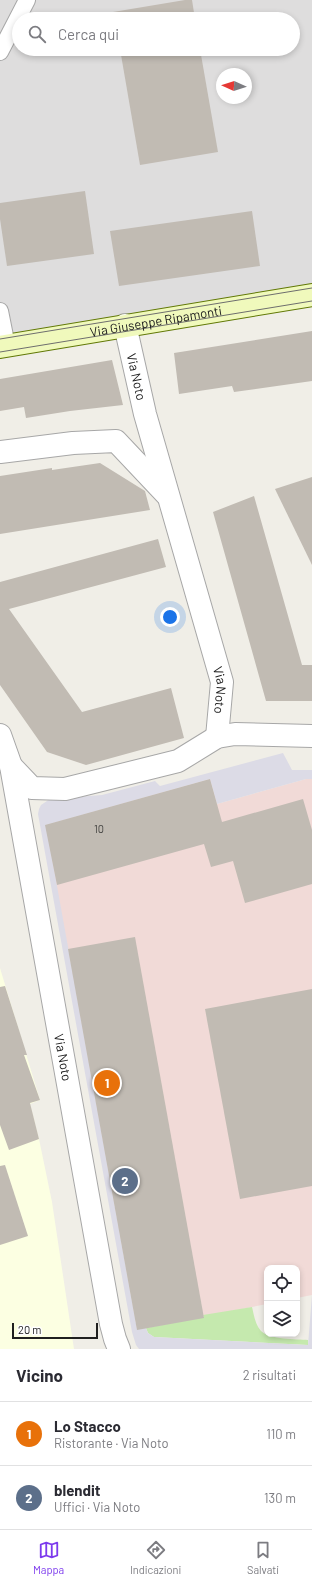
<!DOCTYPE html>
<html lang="it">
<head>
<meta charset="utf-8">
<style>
  body { margin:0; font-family:Barlow,sans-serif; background:#f2f2f3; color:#2b2b33 }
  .controls { position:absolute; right:12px; bottom:12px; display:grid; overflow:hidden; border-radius:8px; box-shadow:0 2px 6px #0003 }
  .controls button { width:36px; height:36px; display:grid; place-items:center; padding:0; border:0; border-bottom:1px solid #e1e1e2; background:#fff; color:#2b2b33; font:20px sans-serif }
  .compass { position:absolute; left:216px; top:68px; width:36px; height:36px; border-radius:50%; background:#fff; box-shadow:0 2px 6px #0003; rotate:273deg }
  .scale { position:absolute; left:12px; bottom:10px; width:86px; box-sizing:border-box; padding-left:4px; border:2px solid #202020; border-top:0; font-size:11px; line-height:14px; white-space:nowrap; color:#202020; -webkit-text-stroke:3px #fff; paint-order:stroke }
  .you { position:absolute; left:170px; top:617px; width:14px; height:14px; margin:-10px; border:3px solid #fff; border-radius:50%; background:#1a73e8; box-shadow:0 0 0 6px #1a73e833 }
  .badge { display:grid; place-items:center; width:26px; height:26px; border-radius:50%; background:#7c3aed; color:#fff; font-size:13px; font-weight:700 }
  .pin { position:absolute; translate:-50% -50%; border:2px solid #fff; box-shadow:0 1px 4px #0006 }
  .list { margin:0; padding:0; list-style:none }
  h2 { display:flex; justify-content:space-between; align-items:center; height:52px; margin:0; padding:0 16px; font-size:17px }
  h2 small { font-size:13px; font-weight:400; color:#7c7c81 }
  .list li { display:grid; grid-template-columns:26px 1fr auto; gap:12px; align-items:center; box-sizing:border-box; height:64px; padding:0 16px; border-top:1px solid #e1e1e2 }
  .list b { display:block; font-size:15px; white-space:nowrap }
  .list p { margin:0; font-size:13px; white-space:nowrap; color:#7c7c81 }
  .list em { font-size:13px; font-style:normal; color:#7c7c81 }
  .icon { flex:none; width:22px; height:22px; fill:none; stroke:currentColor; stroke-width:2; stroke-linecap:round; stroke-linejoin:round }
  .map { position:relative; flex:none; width:312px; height:1349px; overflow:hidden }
  .search { position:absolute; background:#fff; box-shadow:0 2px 6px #0003; left:12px; right:12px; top:12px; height:44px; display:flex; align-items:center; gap:10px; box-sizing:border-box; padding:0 14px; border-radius:22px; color:#7c7c81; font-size:15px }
  .sheet { height:180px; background:#fff }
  nav { display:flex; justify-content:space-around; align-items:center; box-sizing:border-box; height:56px; border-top:1px solid #e1e1e2; background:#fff; font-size:11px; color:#7c7c81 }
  nav a { display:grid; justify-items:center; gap:2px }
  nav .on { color:#7c3aed }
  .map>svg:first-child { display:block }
  .residential { fill:#dedddd; fill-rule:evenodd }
  .commercial { fill:#f1dad7 }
  .education { fill:#fcffe2 }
  .grass { fill:#c5e9ae }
  .plaza { fill:#dcdbe6 }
  .building { fill:#c1bbb3 }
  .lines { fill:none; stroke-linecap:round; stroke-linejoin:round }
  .lane-casing { stroke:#a7a7a7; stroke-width:18 }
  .street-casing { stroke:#a7a7a7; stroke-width:24 }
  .secondary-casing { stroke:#617806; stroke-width:24 }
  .lane { stroke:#fff; stroke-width:16 }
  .street { stroke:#fff; stroke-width:22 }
  .secondary { stroke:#f0f9bc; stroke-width:22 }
  .tram { stroke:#6e6e6e; stroke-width:1 }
  .labels { text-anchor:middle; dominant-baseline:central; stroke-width:3; stroke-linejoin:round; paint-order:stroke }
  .number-label { font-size:11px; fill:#484745 }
  .street-label { font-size:13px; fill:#202020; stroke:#fff }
</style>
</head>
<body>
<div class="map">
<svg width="312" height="1349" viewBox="0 0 312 1349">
  <rect width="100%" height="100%" fill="#f0eee7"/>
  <path class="residential" d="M0 0H312V292L0 346ZM19 19H293V49H19ZM222 74H246V98H222Z"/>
  <polygon class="commercial" points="210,779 217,804 306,779 312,779 312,1295 297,1298 297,1268 267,1268 267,1304 137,1330 45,825"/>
  <polygon class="education" points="0,968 40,1100 30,1104 39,1139 52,1202 74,1349 0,1349"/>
  <path class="grass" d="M252 1307C254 1315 255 1324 261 1331 270 1340 296 1339 308 1340V1345L154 1337 148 1333 146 1328 204 1317 203 1315Z"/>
  <polygon class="plaza" points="283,753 292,770 312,770 312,779 306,779 217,804 210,779 46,825 137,1329 146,1328 148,1333 154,1337 308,1345 312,1295 312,1349 139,1349 136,1345 132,1332 38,814 39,809 41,805 50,799 102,795 155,781 160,786"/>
  <g class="building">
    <polygon points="185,0 192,0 195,19 115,19 113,12"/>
    <polygon points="120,49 200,49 218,152 140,165"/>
    <polygon points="85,191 94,254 7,266 0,219 0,203"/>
    <polygon points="252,211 260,266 119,286 110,231"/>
    <polygon points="312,331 312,381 234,392 232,386 179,394 174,353"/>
    <polygon points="112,360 123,405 70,411 26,418 24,407 0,411 0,379"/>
    <polygon points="100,463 145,491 150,510 0,534 0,476 52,468 52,470"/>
    <polygon points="312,477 312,565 275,489"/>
    <polygon points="254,496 302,665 312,665 312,701 266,701 213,512"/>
    <polygon points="158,539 166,567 9,609 82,712 171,688 184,738 86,765 47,752 0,685 0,582"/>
    <polygon points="210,779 222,822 303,799 312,830 312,884 245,903 233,861 211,867 204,844 57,885 45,825"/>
    <polygon points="135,937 204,1318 137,1330 68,949"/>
    <polygon points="5,986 27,1055 24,1055 40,1100 30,1103 39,1139 9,1150 0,1125 0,987"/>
    <polygon points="312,989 312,1186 240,1199 205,1009"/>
    <polygon points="5,1165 28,1236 0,1245 0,1166"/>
  </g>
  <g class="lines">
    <defs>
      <g id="lane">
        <polyline points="0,52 27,0"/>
        <polyline points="0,311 7,346"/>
      </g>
      <g id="street">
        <path id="s1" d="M125 325 145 414 222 682 217 737"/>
        <polyline points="0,452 73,443 116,441 166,494"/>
        <path id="s2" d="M0 735 11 766 111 1324 115 1339 119 1349"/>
        <polyline points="11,766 32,788 65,789 178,761 217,737 235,734 312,736"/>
      </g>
      <g id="secondary">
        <path id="s3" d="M0 347 312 295"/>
      </g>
    </defs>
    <use href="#lane" class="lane-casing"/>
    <use href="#street" class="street-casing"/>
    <use href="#secondary" class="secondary-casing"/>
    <use href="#lane" class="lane"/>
    <use href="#street" class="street"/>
    <use href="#secondary" class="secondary"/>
    <g class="tram">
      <polyline points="0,339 312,288"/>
      <polyline points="0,352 312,301"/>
    </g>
  </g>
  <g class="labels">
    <g class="number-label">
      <text x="99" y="828">10</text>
    </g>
    <g class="street-label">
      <text stroke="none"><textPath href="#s3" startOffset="158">Via Giuseppe Ripamonti</textPath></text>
      <text stroke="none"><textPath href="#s1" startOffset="53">Via Noto</textPath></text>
      <text stroke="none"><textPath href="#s1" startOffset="378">Via Noto</textPath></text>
      <text stroke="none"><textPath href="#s2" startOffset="329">Via Noto</textPath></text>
    </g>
  </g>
</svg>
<div class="controls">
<button><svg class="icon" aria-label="locate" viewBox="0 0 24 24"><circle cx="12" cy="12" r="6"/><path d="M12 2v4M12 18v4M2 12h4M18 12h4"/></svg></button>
<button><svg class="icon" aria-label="layers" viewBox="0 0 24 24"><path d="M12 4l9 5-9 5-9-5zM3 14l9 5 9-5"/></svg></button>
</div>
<svg class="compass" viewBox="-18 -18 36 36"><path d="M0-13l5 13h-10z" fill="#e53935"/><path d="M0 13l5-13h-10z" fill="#7c7c81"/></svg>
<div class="scale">20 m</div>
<div class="you"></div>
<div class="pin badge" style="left:107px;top:1083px;background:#e8710a">1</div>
<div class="pin badge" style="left:125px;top:1181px;background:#5c6f8a">2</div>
<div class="search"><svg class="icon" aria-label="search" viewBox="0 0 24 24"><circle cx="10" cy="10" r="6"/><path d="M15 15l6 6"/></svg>Cerca qui</div>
</div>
<section class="sheet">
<h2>Vicino<small>2 risultati</small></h2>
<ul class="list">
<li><span class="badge" style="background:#e8710a">1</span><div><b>Lo Stacco</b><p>Ristorante · Via Noto</p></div><em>110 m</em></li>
<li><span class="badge" style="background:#5c6f8a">2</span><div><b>blendit</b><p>Uffici · Via Noto</p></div><em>130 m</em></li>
</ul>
</section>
<nav>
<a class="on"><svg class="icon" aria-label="map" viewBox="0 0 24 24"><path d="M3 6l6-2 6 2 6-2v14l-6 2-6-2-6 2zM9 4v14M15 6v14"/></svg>Mappa</a>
<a><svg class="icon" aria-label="directions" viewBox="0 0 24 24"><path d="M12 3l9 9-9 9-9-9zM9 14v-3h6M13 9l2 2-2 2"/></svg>Indicazioni</a>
<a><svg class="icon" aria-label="saved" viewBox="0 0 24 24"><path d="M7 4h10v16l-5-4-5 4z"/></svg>Salvati</a>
</nav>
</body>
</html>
